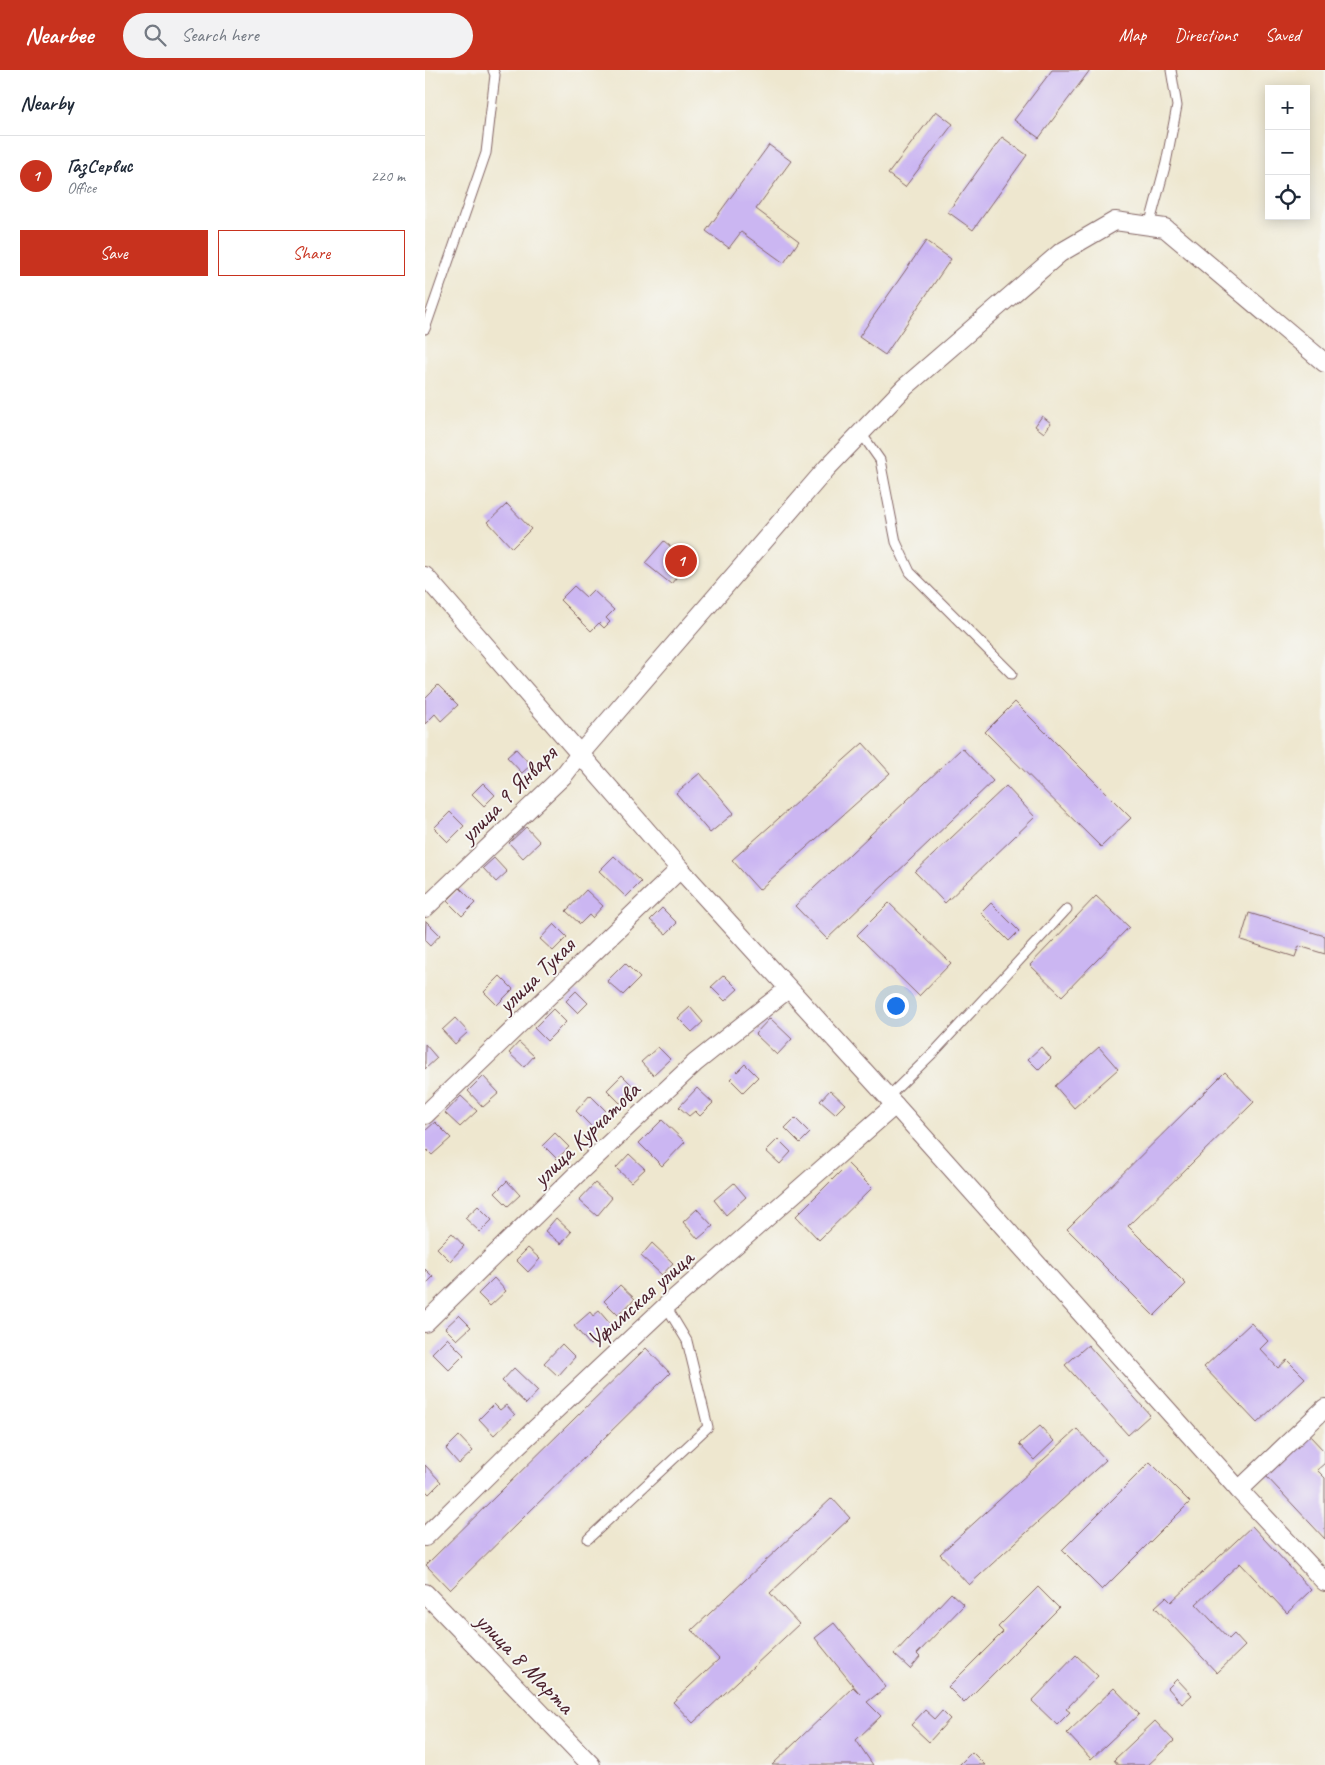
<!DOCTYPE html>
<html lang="en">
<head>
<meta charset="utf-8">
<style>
  body { margin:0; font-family:Caveat,sans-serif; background:#f2f2f3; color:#1f2937 }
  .controls { position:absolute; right:15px; top:15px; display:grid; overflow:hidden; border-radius:0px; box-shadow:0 2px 12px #0003 }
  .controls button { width:45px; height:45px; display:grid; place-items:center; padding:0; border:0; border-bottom:1px solid #e0e1e3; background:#fff; color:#1f2937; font:25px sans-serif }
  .you { position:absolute; left:470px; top:935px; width:18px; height:18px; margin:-12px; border:4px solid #fff; border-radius:50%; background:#1a73e8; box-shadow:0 0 0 8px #1a73e833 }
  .badge { display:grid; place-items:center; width:32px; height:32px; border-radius:50%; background:#c8321e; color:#fff; font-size:16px; font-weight:700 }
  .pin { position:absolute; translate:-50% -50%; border:2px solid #fff; box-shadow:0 1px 5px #0006 }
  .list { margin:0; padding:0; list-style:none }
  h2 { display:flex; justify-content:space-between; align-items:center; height:65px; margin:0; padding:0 20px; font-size:21px }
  h2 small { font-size:16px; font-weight:400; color:#747a83 }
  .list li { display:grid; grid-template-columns:32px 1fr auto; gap:15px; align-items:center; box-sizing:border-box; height:80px; padding:0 20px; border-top:1px solid #e0e1e3 }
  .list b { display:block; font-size:19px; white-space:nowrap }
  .list p { margin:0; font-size:16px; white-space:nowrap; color:#747a83 }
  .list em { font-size:16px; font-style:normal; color:#747a83 }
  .actions { display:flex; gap:10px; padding:15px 20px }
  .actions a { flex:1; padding:11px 0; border:1px solid #c8321e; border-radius:0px; text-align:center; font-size:18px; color:#c8321e }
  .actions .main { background:#c8321e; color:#fff }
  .icon { flex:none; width:28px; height:28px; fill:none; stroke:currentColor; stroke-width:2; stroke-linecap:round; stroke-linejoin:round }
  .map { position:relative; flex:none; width:900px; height:1695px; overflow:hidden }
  header { display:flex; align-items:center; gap:30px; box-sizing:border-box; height:70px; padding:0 25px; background:#c8321e; color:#fff }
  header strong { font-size:24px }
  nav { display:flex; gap:28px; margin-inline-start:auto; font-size:18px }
  .search { width:350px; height:45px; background:#f2f2f3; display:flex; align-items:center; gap:12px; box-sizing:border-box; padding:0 18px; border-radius:28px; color:#747a83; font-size:19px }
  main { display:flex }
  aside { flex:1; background:#fff }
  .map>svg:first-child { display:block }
  .building { fill:#cbb6f2 }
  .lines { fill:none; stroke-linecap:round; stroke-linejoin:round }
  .service-casing { stroke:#836564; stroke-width:11 }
  .minor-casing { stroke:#836564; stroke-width:20 }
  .service { stroke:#fff; stroke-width:9 }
  .minor { stroke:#fff; stroke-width:18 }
  .labels { text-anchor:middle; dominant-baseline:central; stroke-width:4; stroke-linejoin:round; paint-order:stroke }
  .street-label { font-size:24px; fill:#4a1f2b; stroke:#f6f6f2 }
</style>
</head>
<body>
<header>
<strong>Nearbee</strong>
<div class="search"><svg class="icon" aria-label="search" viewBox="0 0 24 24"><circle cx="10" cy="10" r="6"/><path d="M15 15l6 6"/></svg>Search here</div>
<nav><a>Map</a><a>Directions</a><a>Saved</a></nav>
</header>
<main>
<aside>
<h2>Nearby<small></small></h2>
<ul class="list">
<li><span class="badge">1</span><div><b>ГазСервис</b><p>Office</p></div><em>220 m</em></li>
</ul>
<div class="actions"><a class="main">Save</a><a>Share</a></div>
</aside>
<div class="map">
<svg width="900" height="1695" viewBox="0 0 900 1695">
  <rect width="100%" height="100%" fill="#f6f6f2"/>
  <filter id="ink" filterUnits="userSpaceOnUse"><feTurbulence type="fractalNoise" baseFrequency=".02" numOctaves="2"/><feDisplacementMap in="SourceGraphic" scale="10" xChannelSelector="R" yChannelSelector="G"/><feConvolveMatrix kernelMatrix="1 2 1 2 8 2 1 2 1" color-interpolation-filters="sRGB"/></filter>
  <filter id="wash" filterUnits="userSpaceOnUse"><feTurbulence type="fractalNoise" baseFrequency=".0096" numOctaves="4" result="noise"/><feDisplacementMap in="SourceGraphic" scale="20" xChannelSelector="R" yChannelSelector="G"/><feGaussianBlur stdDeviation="1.12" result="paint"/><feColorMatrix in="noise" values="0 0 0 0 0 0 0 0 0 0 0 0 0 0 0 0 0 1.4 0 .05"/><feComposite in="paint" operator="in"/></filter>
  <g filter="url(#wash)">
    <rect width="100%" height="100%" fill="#eee7cf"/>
    <g id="blocks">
      <g class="building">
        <polygon points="627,0 665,0 614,68 589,50"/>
        <polygon points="511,41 528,54 480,117 463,104"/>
        <polygon points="577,67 602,85 548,160 523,142"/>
        <polygon points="344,75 366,91 331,139 374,171 359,193 316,162 304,178 281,161"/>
        <polygon points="501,171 526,189 460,285 434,267"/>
        <polygon points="617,346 626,353 619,363 610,356"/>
        <polygon points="82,434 106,459 87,478 63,452"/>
        <polygon points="239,471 264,492 246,514 220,493"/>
        <polygon points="149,516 161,527 168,520 189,540 181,548 185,552 179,558 174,553 166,561 135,530"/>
        <polygon points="13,615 33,635 16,651 10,644 0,654 0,628"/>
        <polygon points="590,632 706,748 676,777 560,662"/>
        <polygon points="438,673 465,703 334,820 307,790"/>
        <polygon points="537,678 568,711 402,869 370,836"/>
        <polygon points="91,679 106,695 97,703 82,687"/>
        <polygon points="275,703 309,743 285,763 251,723"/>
        <polygon points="58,713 70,725 59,736 47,724"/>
        <polygon points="581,716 610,747 520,833 490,802"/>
        <polygon points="25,742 39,756 23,772 9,758"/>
        <polygon points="101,757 115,772 98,788 84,773"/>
        <polygon points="189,786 216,812 201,827 174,801"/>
        <polygon points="69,788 82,802 71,812 58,798"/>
        <polygon points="35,818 50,833 37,846 22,831"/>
        <polygon points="161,820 178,836 167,848 164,845 155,854 141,841"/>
        <polygon points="671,826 704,857 637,926 605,895"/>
        <polygon points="464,833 526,893 494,926 432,865"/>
        <polygon points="566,833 594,861 584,871 556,843"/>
        <polygon points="237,838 252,853 241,864 225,850"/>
        <polygon points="824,843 900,866 900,884 874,876 870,887 816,870"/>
        <polygon points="1,851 15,865 5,876 0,871"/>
        <polygon points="129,854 142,867 128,881 115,869"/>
        <polygon points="200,893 215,908 198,925 182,911"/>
        <polygon points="299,905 313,919 300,931 286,917"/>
        <polygon points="75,906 88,919 72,935 59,922"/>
        <polygon points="151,921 163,933 153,943 141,931"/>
        <polygon points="265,937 278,952 267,962 253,948"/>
        <polygon points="128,939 141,952 122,971 109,958"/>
        <polygon points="30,948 43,962 30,974 17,960"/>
        <polygon points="345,948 367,969 352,985 330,964"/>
        <polygon points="94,972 109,986 99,997 84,983"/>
        <polygon points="0,974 12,988 0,999"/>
        <polygon points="233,977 245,989 228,1005 216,992"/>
        <polygon points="616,977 626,988 614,1000 603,989"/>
        <polygon points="674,977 693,999 649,1038 630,1016"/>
        <polygon points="320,994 333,1007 318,1022 305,1009"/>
        <polygon points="800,1002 829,1032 703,1156 761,1214 729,1246 642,1159"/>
        <polygon points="197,1005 210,1018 195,1033 182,1020"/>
        <polygon points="58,1006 74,1023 58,1037 43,1021"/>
        <polygon points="272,1018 288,1033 275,1046 270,1041 264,1046 254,1037"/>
        <polygon points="405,1020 420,1034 410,1044 395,1031"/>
        <polygon points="165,1025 183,1043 168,1058 151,1041"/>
        <polygon points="36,1026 52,1041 35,1057 20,1043"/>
        <polygon points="370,1048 385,1063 375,1073 360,1058"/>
        <polygon points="237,1050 260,1072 237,1096 214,1073"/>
        <polygon points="10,1052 26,1068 7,1085 0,1078 0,1061"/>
        <polygon points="130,1063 144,1077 132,1089 118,1075"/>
        <polygon points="353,1069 366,1082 355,1094 341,1081"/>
        <polygon points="204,1084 220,1099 206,1112 191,1098"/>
        <polygon points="423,1094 447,1118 394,1170 371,1146"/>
        <polygon points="82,1111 95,1125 83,1136 70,1123"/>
        <polygon points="170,1113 187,1128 172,1146 154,1130"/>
        <polygon points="309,1113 321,1127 301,1145 289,1130"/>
        <polygon points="53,1136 67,1150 55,1162 40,1148"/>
        <polygon points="272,1139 288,1156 273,1169 258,1152"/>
        <polygon points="131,1148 146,1162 136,1174 120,1161"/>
        <polygon points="27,1163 39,1176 25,1191 12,1178"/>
        <polygon points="227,1173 248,1193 237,1205 216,1186"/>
        <polygon points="103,1178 115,1189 103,1202 91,1190"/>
        <polygon points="0,1199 8,1207 0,1215"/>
        <polygon points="69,1208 81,1221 65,1236 53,1224"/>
        <polygon points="195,1215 210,1229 193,1245 179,1231"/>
        <polygon points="174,1241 187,1256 165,1275 149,1256 165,1242 168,1246"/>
        <polygon points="34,1245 46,1257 32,1270 20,1258"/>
        <polygon points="826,1253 843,1271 835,1279 853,1298 862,1290 880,1308 832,1353 779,1297"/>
        <polygon points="22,1268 39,1285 24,1300 7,1283"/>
        <polygon points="137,1274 150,1287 133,1306 119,1293"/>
        <polygon points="663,1275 725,1345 703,1365 640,1295"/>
        <polygon points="221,1278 245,1303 25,1520 1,1495"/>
        <polygon points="89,1298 113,1321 101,1334 77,1311"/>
        <polygon points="69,1334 75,1340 81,1335 90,1345 69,1365 54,1349"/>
        <polygon points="615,1356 629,1371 609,1390 594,1374"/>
        <polygon points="652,1359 681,1390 544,1515 515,1484"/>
        <polygon points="884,1365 900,1382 900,1393 892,1400 900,1408 900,1469 841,1406"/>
        <polygon points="34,1366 48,1381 34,1394 21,1379"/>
        <polygon points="725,1392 765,1432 677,1520 637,1480"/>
        <polygon points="0,1395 16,1412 4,1424 0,1420"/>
        <polygon points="407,1428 425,1448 345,1523 374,1554 268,1653 248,1632 294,1589 267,1560"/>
        <polygon points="827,1456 886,1520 862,1543 815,1493 771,1534 804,1569 809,1564 820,1576 792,1603 730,1537 741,1527 746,1532"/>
        <polygon points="613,1517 634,1538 539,1633 523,1617 578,1562 573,1557"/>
        <polygon points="526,1523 539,1535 492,1584 495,1587 485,1599 469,1584"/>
        <polygon points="409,1553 461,1617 442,1632 456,1646 431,1670 448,1695 347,1695 428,1617 435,1624 390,1568"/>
        <polygon points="651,1585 673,1606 641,1639 645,1642 632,1655 607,1631"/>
        <polygon points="752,1609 767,1625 757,1634 743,1618"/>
        <polygon points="689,1618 714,1644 666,1689 642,1663"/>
        <polygon points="500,1640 510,1649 517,1641 525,1649 504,1672 486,1655"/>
        <polygon points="730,1651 749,1671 723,1695 693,1695 689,1690"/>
        <polygon points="547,1682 560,1695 534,1695"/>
      </g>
    </g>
  </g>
  <g filter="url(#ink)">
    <use href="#blocks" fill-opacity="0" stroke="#836564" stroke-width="1"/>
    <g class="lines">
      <defs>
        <g id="service">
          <polyline points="724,156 741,93 752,36 746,0"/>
          <polyline points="0,259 61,83 70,5 68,0"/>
          <polyline points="436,363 455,390 471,472 485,502 587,604"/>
          <polyline points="463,1027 511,980 642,839"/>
          <polyline points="163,1469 283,1357 262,1271 241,1236"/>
        </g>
        <g id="minor">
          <polyline points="0,506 255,799 470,1035 814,1420 900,1512"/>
          <polyline points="0,838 139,705 155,684 402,398 480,317 635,183 690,151 740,158 900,293"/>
          <polyline points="0,1045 255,799"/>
          <polyline points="0,1253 151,1105 270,993 363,919"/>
          <polyline points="814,1420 900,1338"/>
          <polyline points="0,1467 90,1378 241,1236 470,1035"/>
          <polyline points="0,1523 166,1695"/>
        </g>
      </defs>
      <use href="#service" class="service-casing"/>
      <use href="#minor" class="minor-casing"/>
      <use href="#service" class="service"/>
      <use href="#minor" class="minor"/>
    </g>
  </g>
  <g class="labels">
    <g class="street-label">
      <text transform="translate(83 724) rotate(-45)">улица 9 Января</text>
      <text transform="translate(111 905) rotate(-44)">улица Тукая</text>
      <text transform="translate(161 1064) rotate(-44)">улица Курчатова</text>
      <text transform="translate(215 1229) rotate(-42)">Уфимская улица</text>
      <text transform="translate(100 1593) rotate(46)">улица 8 Марта</text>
    </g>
  </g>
</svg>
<div class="controls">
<button>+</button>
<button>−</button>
<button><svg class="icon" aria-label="locate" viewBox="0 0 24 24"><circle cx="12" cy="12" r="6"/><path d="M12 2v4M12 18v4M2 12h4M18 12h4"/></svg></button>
</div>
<div class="you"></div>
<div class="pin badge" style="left:256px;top:491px">1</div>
</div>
</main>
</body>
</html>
